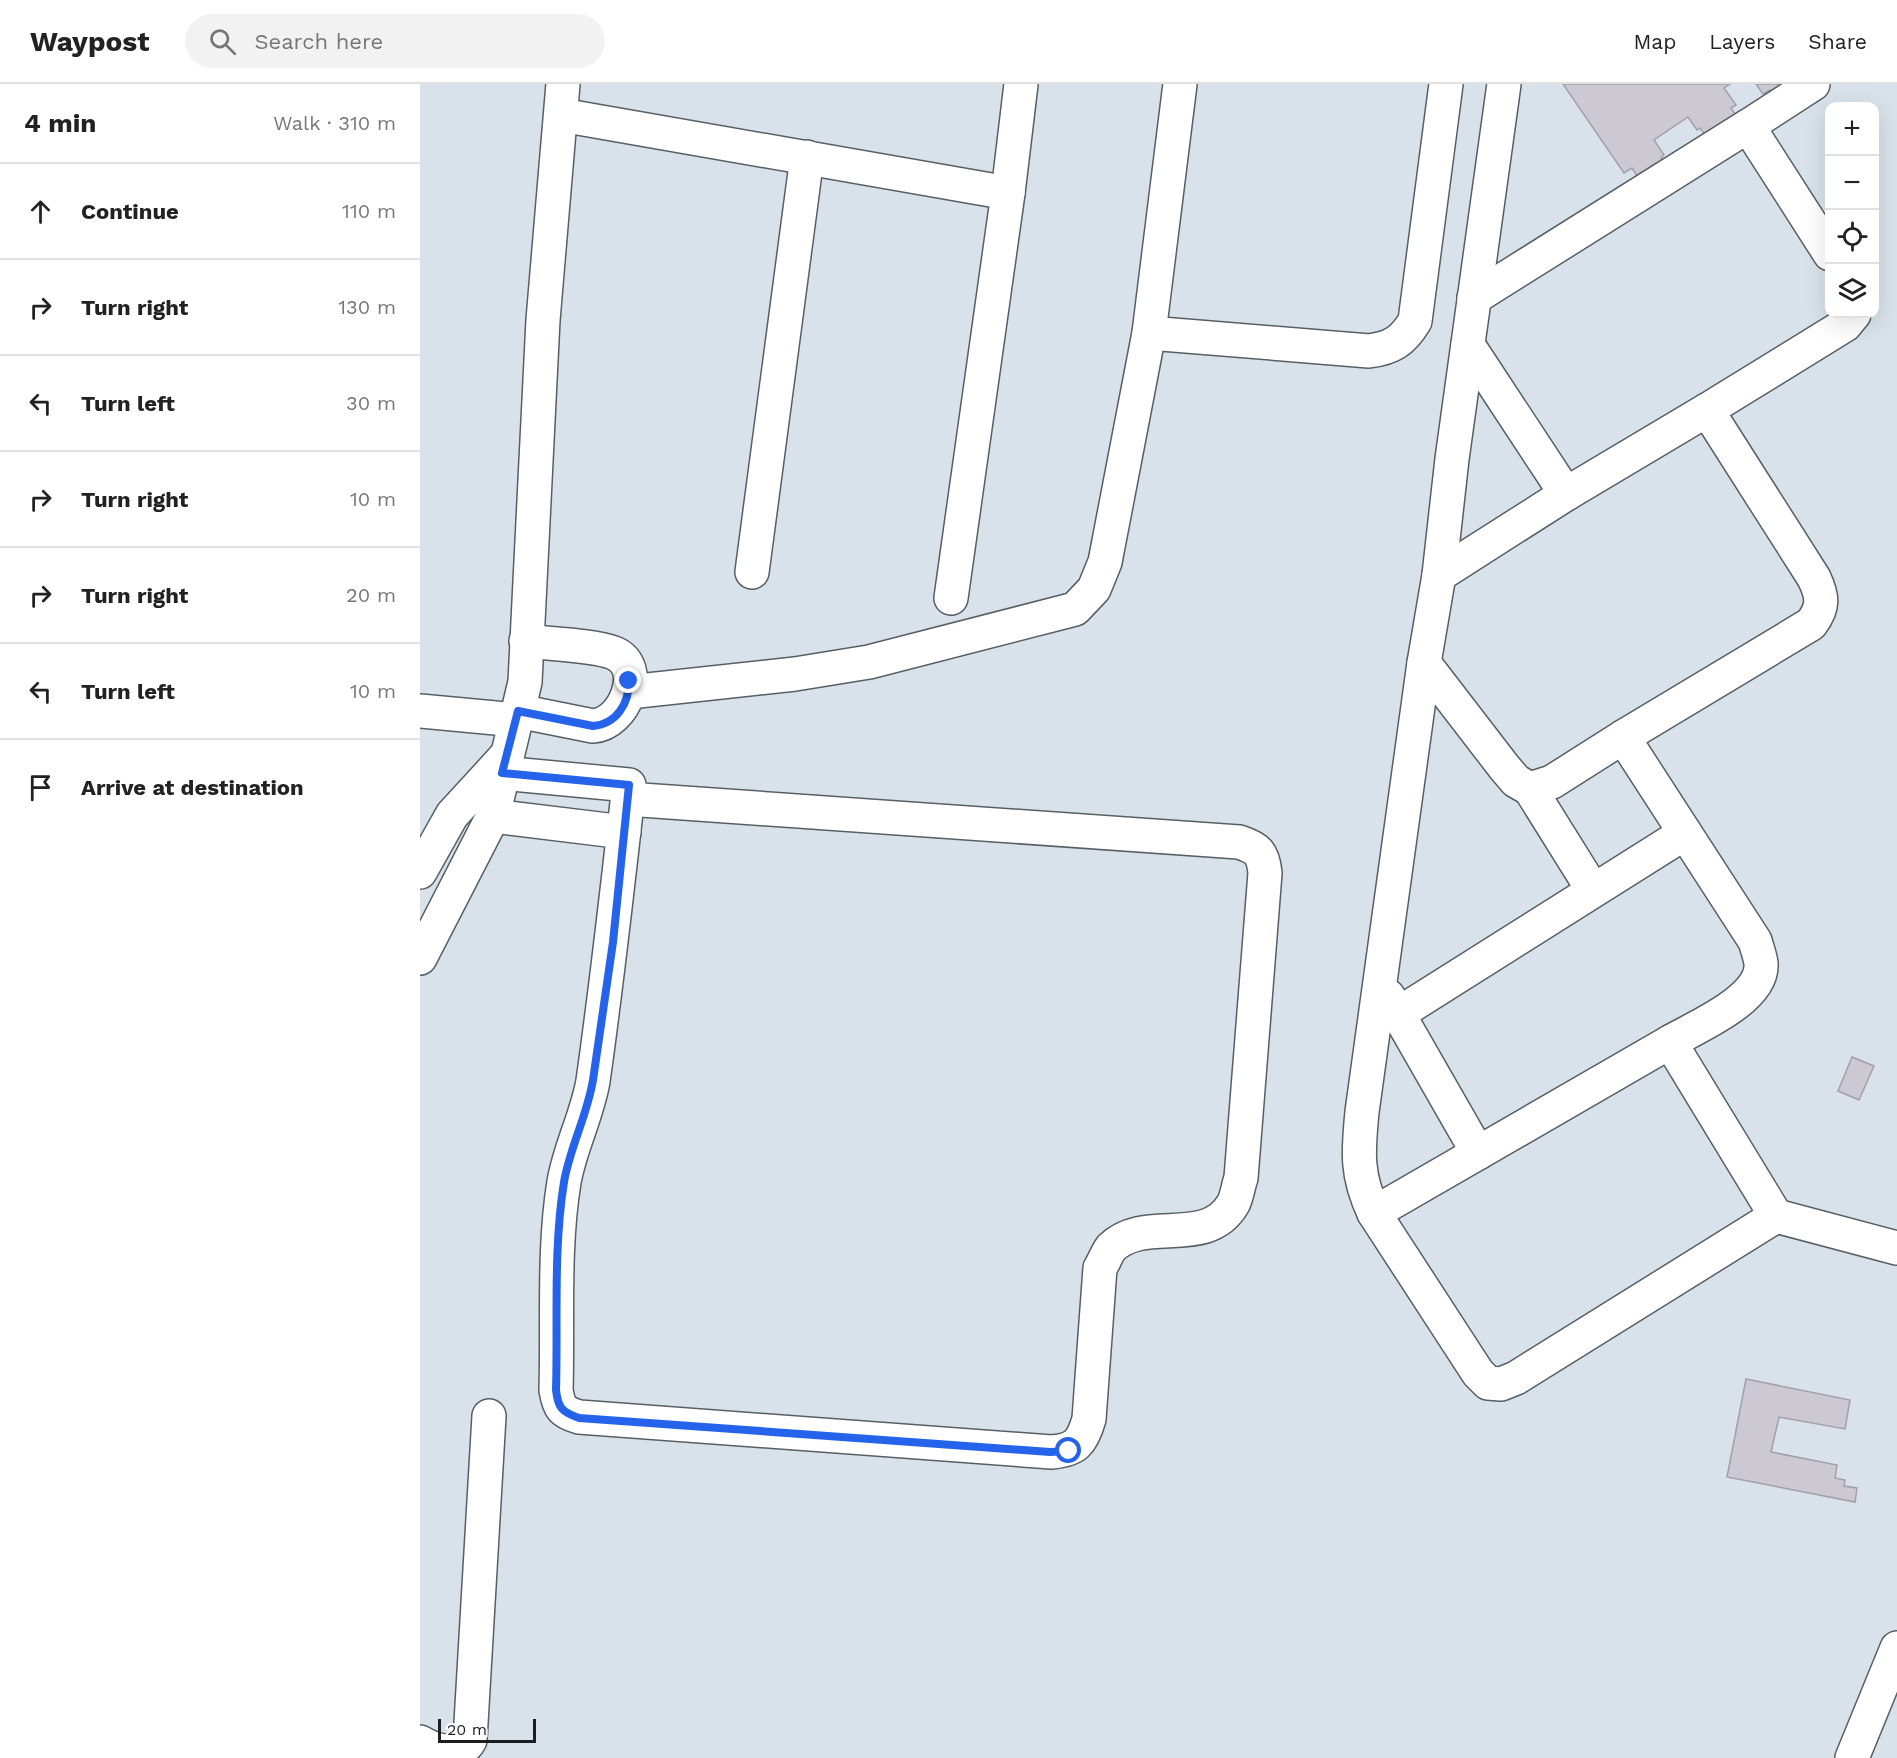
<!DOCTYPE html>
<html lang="en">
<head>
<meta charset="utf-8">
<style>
  body { margin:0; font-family:"Work Sans",sans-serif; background:#f2f2f2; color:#222 }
  .controls { position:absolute; right:18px; top:18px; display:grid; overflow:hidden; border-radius:12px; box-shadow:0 6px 24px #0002 }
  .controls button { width:54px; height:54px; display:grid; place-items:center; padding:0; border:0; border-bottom:2px solid #e0e0e0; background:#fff; color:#222; font:30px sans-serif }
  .scale { position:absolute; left:18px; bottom:15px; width:98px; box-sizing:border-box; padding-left:6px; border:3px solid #1c1f22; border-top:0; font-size:16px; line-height:21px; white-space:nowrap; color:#1c1f22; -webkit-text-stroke:4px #fff; paint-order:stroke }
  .stop { position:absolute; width:18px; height:18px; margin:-14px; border:4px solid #2563eb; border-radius:50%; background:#fff }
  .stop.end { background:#2563eb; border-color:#fff; box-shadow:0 2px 6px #0008 }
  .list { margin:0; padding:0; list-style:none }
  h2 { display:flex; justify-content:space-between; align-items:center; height:78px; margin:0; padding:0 24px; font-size:26px }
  h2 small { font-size:20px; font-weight:400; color:#767676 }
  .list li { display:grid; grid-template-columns:39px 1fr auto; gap:18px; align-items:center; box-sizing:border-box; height:96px; padding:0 24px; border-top:2px solid #e0e0e0 }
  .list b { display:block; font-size:22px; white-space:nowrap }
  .list em { font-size:20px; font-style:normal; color:#767676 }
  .icon { flex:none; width:33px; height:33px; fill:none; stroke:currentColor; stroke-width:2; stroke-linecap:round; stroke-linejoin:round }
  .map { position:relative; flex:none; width:1477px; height:1674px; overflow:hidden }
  header { display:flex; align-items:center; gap:36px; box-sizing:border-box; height:84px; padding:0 30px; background:#fff; border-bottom:2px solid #e0e0e0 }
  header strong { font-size:28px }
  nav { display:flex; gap:33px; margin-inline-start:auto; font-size:21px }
  .search { width:420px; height:54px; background:#f2f2f2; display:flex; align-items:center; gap:15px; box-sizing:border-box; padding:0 21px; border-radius:33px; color:#767676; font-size:22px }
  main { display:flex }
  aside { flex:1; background:#fff }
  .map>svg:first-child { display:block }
  .building { fill:#ccc9d3; stroke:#a29fa9; stroke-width:1.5 }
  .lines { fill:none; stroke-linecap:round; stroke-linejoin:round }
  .minor-casing { stroke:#575f65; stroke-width:36 }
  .minor { stroke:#fff; stroke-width:33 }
  .route { stroke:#2563eb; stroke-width:8 }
</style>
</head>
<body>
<header>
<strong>Waypost</strong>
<div class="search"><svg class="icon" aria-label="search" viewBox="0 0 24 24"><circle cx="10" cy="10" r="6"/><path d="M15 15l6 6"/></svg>Search here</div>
<nav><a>Map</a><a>Layers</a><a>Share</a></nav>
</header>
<main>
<aside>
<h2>4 min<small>Walk · 310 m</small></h2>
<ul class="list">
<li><svg class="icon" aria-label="ahead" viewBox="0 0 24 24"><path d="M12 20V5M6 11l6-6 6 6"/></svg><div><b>Continue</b></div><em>110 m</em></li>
<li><svg class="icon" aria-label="right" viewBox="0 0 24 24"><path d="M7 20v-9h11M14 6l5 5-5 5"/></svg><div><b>Turn right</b></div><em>130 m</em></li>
<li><svg class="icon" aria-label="left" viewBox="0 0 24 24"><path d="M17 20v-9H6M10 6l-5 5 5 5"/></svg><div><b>Turn left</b></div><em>30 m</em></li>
<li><svg class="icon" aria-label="right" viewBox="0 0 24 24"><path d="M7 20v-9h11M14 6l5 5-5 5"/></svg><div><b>Turn right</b></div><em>10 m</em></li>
<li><svg class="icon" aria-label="right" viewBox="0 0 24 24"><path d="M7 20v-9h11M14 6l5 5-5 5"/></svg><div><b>Turn right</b></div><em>20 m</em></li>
<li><svg class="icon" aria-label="left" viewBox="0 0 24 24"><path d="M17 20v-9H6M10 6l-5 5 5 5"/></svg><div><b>Turn left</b></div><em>10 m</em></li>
<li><svg class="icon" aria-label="arrive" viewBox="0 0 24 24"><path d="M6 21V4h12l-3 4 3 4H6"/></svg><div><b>Arrive at destination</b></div></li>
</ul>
</aside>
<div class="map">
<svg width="1477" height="1674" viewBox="0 0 1477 1674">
  <rect width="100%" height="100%" fill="#d9e2ea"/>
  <g class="building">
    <polygon points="1143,0 1310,0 1304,4 1316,21 1311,24 1317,33 1287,54 1280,44 1277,46 1268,33 1234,56 1244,71 1241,74 1244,78 1224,92 1222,89 1217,92 1212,84 1204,89"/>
    <polygon points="1336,0 1368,0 1354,11 1350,6 1343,10"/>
    <polygon points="1432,973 1454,982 1439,1016 1418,1007"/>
    <polygon points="1326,1295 1430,1316 1425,1345 1359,1333 1351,1368 1417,1381 1415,1394 1425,1396 1424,1402 1437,1404 1435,1418 1307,1393"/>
  </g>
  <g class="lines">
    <defs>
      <g id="minor">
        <path d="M1084 0 1032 375 1019 491 1004 579 942 1028C938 1068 936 1091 954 1129L1058 1289 1068 1299 1081 1300 1096 1294 1356 1132"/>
        <polyline points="1393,0 1328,42 1410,170"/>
        <polyline points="141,31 588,109 601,0"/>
        <polyline points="1054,214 1328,42"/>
        <path d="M1434 230 1425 241 1287 326 1394 494C1403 513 1404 523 1391 540L1203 653 1335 857C1337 864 1340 872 1341 879 1344 915 1276 943 1250 958L1356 1132 1477 1164"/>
        <path d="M729 249 949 267C972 264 983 257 995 237L1026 0"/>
        <polyline points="1048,261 1146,410"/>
        <polyline points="332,488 387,73"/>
        <polyline points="1019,491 1146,410 1287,326"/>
        <polyline points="531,514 588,109"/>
        <polyline points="1004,579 1084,683 1096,697 1110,705 1132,698 1203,653"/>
        <polyline points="209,608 375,590 449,578 655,525 674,505 685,478 729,249 760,0"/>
        <polyline points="0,627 96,636"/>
        <path d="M98 627 173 642C205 640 227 583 194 569 174 561 129 560 106 557"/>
        <path d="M82 689 209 701C198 800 187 898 173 997 167 1032 150 1063 144 1098 133 1165 138 1239 136 1306 139 1324 142 1328 159 1333L631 1368C656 1366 662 1359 669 1335L680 1184C684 1178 687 1169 691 1164 725 1130 786 1166 813 1120 817 1113 818 1102 821 1094L845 789C843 769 838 764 819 758L207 715"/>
        <polyline points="1110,705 1173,806"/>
        <polyline points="73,732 204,748"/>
        <polyline points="0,788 32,731 86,672"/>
        <polyline points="0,874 73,732 105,598 123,236 143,0"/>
        <polyline points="968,912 1058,1069"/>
        <polyline points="978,930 1265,749"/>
        <polyline points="954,1129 1250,958"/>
        <path d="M0 1658C17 1668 41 1674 50 1656L69 1332"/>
        <polyline points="1432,1674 1477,1564"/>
      </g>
    </defs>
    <use href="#minor" class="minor-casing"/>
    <use href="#minor" class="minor"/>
  </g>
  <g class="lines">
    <path class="route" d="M209 597C209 619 197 640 173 642L98 627 82 689 209 701 193 858 173 996C167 1032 150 1063 144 1098 133 1166 138 1238 136 1306 138 1324 142 1328 159 1334L630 1368 649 1367"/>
  </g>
</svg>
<div class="controls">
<button>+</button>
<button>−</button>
<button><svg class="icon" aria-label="locate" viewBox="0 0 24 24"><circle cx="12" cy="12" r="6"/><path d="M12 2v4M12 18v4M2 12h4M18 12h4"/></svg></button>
<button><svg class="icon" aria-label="layers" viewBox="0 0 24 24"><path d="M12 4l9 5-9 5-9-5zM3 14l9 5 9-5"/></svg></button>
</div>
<div class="scale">20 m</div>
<div class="stop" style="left:649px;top:1367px"></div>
<div class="stop end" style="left:209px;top:597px"></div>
</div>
</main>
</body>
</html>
